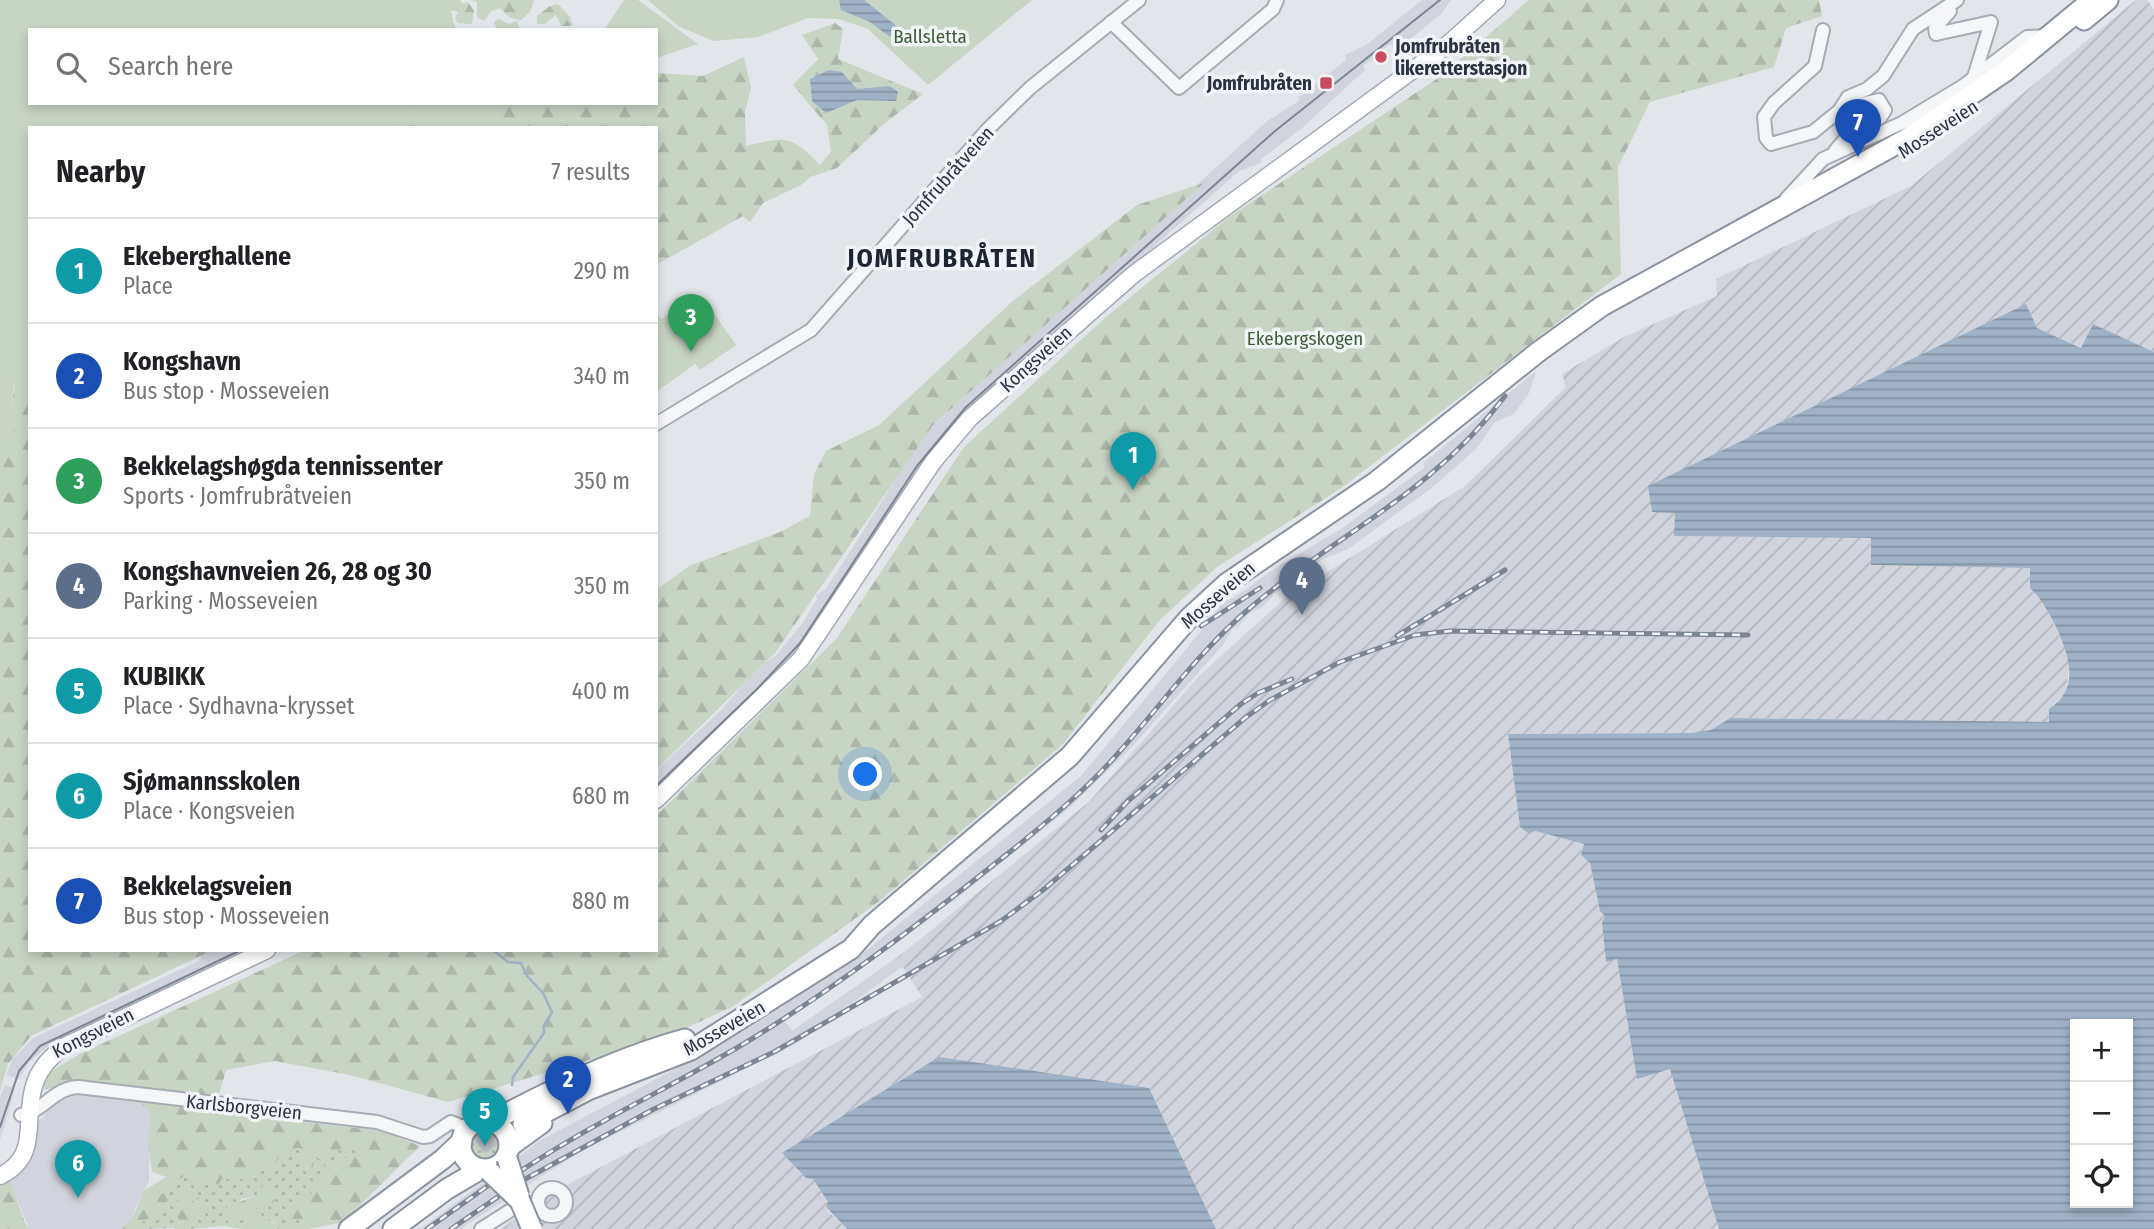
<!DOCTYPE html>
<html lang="en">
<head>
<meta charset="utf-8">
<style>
  body { margin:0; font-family:"Fira Sans Condensed",sans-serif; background:#f6f6f6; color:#202124 }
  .controls { position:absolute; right:21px; bottom:21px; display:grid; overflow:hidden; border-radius:0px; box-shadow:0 4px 10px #0003 }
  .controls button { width:63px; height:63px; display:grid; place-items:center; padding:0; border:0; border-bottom:2px solid #e0e0e0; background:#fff; color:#202124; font:35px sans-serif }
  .you { position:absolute; left:866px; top:775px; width:24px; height:24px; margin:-18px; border:5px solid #fff; border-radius:50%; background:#1a73e8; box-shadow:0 0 0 10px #1a73e833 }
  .badge { display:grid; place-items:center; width:46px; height:46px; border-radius:50%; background:#c94d5e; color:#fff; font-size:23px; font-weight:700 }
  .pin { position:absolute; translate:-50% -58px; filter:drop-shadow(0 2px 4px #0008) }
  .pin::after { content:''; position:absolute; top:37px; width:24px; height:21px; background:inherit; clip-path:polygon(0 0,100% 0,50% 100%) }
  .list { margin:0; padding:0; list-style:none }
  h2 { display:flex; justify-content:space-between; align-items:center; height:91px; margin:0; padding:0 28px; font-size:30px }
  h2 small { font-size:23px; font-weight:400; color:#757577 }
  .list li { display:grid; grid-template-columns:46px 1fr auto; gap:21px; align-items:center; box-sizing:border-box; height:105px; padding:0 28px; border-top:2px solid #e0e0e0 }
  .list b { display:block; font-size:26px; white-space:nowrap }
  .list p { margin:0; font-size:23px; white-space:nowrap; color:#757577 }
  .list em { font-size:23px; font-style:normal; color:#757577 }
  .icon { flex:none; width:38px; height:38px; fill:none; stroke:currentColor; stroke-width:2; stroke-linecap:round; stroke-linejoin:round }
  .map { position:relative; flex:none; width:2154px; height:1229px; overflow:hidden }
  .search { position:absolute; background:#fff; box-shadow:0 4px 10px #0003; left:28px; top:28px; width:630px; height:77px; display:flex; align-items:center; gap:18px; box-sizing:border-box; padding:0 24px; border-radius:0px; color:#757577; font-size:26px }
  .panel { position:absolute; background:#fff; box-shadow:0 4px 10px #0003; left:28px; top:126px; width:630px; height:826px; border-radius:0px }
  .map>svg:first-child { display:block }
  .built { fill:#d1d4dc }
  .industrial { fill:url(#industrial-furrows) }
  .grass { fill:url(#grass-dots); fill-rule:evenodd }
  .forest { fill:url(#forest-firs) }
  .park { fill:#c8d4c4 }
  .water { fill:url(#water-rules); fill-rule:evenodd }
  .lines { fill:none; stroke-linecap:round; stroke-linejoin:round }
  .stream { stroke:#9fb2c8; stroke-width:2.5 }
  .highway-tunnel { stroke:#bdc1c8; stroke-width:19; stroke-dasharray:19 10; stroke-linecap:butt }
  .minor-casing { stroke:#a7acb4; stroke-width:16 }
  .major-casing { stroke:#a2a9b5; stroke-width:19 }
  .highway-casing { stroke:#8a93a0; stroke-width:23 }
  .minor { stroke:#f5f6f8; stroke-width:12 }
  .major { stroke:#fff; stroke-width:16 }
  .highway { stroke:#fff; stroke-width:19 }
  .tram { stroke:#7c8593; stroke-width:2 }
  .rail-casing { stroke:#7c8593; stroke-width:5 }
  .rail { stroke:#f2f4f7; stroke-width:2.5; stroke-dasharray:8; stroke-linecap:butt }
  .highway-bridge-casing { stroke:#8a93a0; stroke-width:23; stroke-linecap:butt }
  .highway-bridge { stroke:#fff; stroke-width:19 }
  .poi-dot { fill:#c94d5e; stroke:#f2f4f7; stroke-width:2.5 }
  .labels { text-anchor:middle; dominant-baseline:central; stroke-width:7; stroke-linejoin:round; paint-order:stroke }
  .park-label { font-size:19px; fill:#3f5d39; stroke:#f2f4f7 }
  .poi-label { font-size:19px; font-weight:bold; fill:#2b3342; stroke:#f2f4f7; text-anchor:start }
  .street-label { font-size:19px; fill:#2b3342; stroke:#f2f4f7 }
  .district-label { font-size:26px; font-weight:bold; letter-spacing:2px; fill:#1d2432; stroke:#f2f4f7 }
</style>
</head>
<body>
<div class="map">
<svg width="2154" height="1229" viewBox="0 0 2154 1229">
  <defs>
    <pattern id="industrial-furrows" width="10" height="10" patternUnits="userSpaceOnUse" patternTransform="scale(1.75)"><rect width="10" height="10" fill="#d1d4dc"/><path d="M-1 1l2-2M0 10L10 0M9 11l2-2" fill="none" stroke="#b4b6be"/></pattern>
    <pattern id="grass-dots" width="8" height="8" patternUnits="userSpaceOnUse" patternTransform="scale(1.75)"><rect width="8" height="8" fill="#c8d4c4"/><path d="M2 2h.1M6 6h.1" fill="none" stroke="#acb6aa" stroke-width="1.8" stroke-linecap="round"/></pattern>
    <pattern id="forest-firs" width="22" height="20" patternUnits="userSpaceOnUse" patternTransform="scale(1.75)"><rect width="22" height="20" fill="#c8d4c4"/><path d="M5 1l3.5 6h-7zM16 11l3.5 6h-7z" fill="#acb6aa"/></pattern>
    <pattern id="water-rules" width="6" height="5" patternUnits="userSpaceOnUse" patternTransform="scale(1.75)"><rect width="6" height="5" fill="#9fb2c8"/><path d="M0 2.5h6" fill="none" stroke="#8291a4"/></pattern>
  </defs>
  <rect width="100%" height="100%" fill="#e2e5ea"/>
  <g class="built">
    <polygon points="1422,0 1451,0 1441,14 1397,50 1390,44 1363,66 1365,70 1356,78 1302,128 1261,159 1262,162 1238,172 956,422 918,470 815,628 792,659 656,790 659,768 720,711 757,669 776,655 802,624 817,599 816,595 825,590 843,563 931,423 936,423 1267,121 1299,101 1299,97 1346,60 1345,55 1366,45"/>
    <polygon points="1536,371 1529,393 1514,414 1495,422 1477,448 1433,487 1348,549 1321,560 1289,581 1261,608 1250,612 1239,626 1232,629 1223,645 1131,748 1067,810 956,899 785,1021 792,1031 913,946 918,955 800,1041 578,1153 460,1229 420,1229 541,1140 717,1047 856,959 1081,776 1216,613 1218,603 1234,598 1278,566 1341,529 1424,468 1423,463"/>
    <polygon points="211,950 248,950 47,1047 29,1062 19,1079 6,1075 13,1059 33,1038 201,960 201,954"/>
    <polygon points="5,1085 15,1089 14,1092 0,1140 0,1097"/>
    <polygon points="79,1091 128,1097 150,1108 149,1181 129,1222 121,1229 29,1229 10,1181 30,1160 33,1124 43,1118 57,1097"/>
  </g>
  <polygon class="industrial" points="2136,0 2147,0 2154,9 2154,352 2093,324 2082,348 2037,328 2026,305 1675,512 1675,536 1871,538 1871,565 2030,568 2030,588 2046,606 2070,661 2066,691 2052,707 2049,722 1730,718 1711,731 1691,733 1508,734 1520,827 1529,834 1535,831 1584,844 1581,855 1590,863 1600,911 1605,916 1602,923 1606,961 1617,959 1637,1078 1670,1068 1719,1229 1216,1229 1149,1088 783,1154 806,1178 813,1178 828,1203 826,1207 829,1212 847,1229 501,1229 552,1193 922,997 897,958 1089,802 1199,676 1284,599 1465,486 1566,387 1562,374 1624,337 1717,296 1716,279 1911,186"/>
  <g class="grass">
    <circle cx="485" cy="1146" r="15"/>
    <path d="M356 1146 365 1147 358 1155 326 1164 323 1185 304 1223 283 1228 272 1221 243 1224 242 1229 223 1226 190 1229 201 1205 191 1208 189 1202 192 1188 177 1228 140 1229 141 1222 159 1214 169 1197 161 1192 183 1177 241 1179 258 1168H271L285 1150 299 1147 307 1150 300 1166 312 1170 315 1158 330 1150ZM256 1196 261 1202 248 1218 228 1222V1214L241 1199Z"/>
  </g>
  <g class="forest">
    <polygon points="449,0 460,0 462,4 468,2 474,11 472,24 458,23 455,18 458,12 449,10 446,5"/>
    <polygon points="472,0 534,0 530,12 521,20 509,17 500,8 491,11 484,21 477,17 477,2"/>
    <path d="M1529 0H1819L1822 16 1786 28 1774 67 1650 102 1618 167 1621 274 1340 489 1217 567 1159 621 1063 744 881 900 732 1007 640 1049 592 1059 448 1102 350 1075 275 1061 226 1070 214 1112 383 1131 420 1146 343 1222 309 1229H242L243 1224C258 1217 269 1219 284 1228L303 1223 304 1219H289L287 1206 300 1202 303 1194 308 1201 315 1184 323 1185 321 1174 326 1164 357 1155 364 1147 330 1150 324 1160 315 1158 312 1170 300 1166 306 1150C289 1143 281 1155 271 1168H258L251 1185 241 1179H222L218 1185 210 1180 200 1185 194 1177H183L161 1192 170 1197 159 1214 141 1222 140 1229H121C133 1219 139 1206 143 1191L166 1177 152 1172 148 1144 150 1109 97 1081 39 1090 46 1074 80 1054 305 950H656V816L837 638 964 447 1106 317 1229 217 1441 76Z"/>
    <polygon points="558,4 570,17 573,26 561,26 556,15 545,24 537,24 537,16 550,6"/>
    <polygon points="499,19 509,24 517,21 520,30 497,30 494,22"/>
    <path d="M835 23 843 29 838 59 923 94 885 123 837 168 810 177 801 185 763 203 750 222 743 216 656 265V128H494L500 103H656V73L703 76 744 57 751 88 745 112 746 146C786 136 791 135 820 165L831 152 827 125 793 85 818 59 802 35Z"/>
    <polygon points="411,110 446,124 448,128 387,128"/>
    <polygon points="1204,183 933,425 775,653 656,770 656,590 689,566 780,532 810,516 814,474 826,451 879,425 1014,300 1137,205"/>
    <polygon points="15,381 30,392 30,950 213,950 31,1036 8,1064 0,1091 0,438 6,439 14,434 10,418"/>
    <polygon points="10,1180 25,1223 29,1229 0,1229 0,1186"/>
    <polygon points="264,1184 274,1187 274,1205 268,1207 261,1202 248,1218 228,1222 227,1206 256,1196"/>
    <polygon points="193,1188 199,1199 189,1202 191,1208 202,1205 190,1229 174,1229 180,1220 173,1213 181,1194"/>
  </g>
  <g class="park">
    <polygon points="0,0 448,0 455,27 462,30 30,30 30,103 500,103 494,128 448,128 411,110 387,128 30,128 30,392 14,382 10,418 14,435 6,439 0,438"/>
    <polygon points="624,0 638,0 698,44 656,58 656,30 604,30"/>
    <polygon points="648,0 1032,0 928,85 868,29 839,19 808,18 758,37 714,41 678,26"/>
    <polygon points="708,305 736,345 700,370 695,364 656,392 656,312 662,319 676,309 685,322"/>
  </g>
  <g class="water">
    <polygon points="839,0 864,0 898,27 890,37 870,22 841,10"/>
    <polygon points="829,70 842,72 857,89 890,86 898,92 896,101 857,100 826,113 812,101 810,79"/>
    <path d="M2026 304 2037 328 2081 348 2093 324 2154 352V1229H1719L1670 1069 1637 1079 1617 959 1606 962 1602 923 1605 916 1600 911 1590 863 1581 855 1584 844 1535 831 1529 834 1520 827 1508 734 1691 733 1711 730 1730 718 2049 722V709C2082 687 2068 653 2055 625 2048 611 2042 599 2030 588V568L1871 565V538L1674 536 1675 513 1652 512 1648 486ZM2075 1024H2128V1203H2075Z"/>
    <polygon points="939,1057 1149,1088 1216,1229 847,1229 826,1207 828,1202 813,1179 806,1178 782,1153"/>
  </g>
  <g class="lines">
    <polyline class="stream" points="493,950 508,962 521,963 527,976 543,993 552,1012 544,1027 544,1033 513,1077 512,1085"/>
    <polyline class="highway-tunnel" points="455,1162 519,1118"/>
    <defs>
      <g id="minor">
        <polyline points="1950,11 1935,28 1936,34 1991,22 1974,77"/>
        <polyline points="1111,22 1179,88 1273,9 1277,0"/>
        <polyline points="1823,30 1815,66 1774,103 1764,117 1766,138 1771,144 1813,132 1839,111 1848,97 1867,89 1883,76 1913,29 1957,0"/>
        <polyline points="1835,151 1852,131 1880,118 1885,110 1879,100 1842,108"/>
        <polyline points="1786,199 1823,159 1902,123 1963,86 2027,37 2048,36"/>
        <polyline points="656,424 811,330 987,130 1030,88 1139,0"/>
        <path d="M21 1115C45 1111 53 1088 78 1087L377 1122 423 1137 430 1136 451 1122 468 1129"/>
        <circle cx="552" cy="1202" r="14"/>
        <polyline points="481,1229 525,1201"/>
      </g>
      <g id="major">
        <polyline points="656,800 801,659 933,462 970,418 1134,274 1447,45 1497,0"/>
        <path d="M0 1176C57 1148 0 1091 65 1046L267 950"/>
      </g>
      <g id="highway">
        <polyline points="2084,20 2108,0"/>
        <circle cx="485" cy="1145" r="24"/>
        <path d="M491 1122C553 1088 617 1058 685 1039"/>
        <polyline points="523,1124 588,1090 691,1050 851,949 872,925 1070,756 1189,618 1227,583 1377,481 1538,352 1602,306 1906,139 2006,71 2092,0"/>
        <polyline points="509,1147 542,1123"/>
        <polyline points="349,1229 443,1159 462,1141"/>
        <polyline points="393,1229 447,1189 481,1169"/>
      </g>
    </defs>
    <use href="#minor" class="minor-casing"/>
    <use href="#major" class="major-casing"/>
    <use href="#highway" class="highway-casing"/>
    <use href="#minor" class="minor"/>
    <use href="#major" class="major"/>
    <use href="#highway" class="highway"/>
    <g class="tram">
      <polyline points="656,786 757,689 800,643 917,466 966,407 1275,131 1440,0"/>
      <polyline points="0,1127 19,1071 40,1046 241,950"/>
    </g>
    <defs>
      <g id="rail">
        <polyline points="1201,626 1260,588"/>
        <polyline points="1397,636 1505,570"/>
        <polyline points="1101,830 1128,801 1241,704 1258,693 1292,679"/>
        <path d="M506 1181C580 1129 662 1092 740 1046 837 988 928 917 1016 847 1053 817 1089 787 1120 751 1163 703 1200 650 1250 608 1339 532 1431 495 1505 396"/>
        <polyline points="427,1229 510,1170"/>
        <polyline points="451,1229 518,1183 652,1110 774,1052 1001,921 1043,890 1245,718 1270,700 1340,662 1415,635 1450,631 1748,635"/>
      </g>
    </defs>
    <use href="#rail" class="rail-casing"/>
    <use href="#rail" class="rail"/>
    <defs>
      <g id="highway-bridge">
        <polyline points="507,1158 519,1196"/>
        <polyline points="489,1171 520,1201 532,1229"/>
      </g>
    </defs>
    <use href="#highway-bridge" class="highway-bridge-casing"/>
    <use href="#highway-bridge" class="highway-bridge"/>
  </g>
  <g class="poi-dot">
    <circle cx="1381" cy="57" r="7"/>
    <rect x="1319" y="76" width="14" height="14" rx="3.5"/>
  </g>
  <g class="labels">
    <g class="park-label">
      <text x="930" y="36">Ballsletta</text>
      <text x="1305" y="338">Ekebergskogen</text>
    </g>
    <g class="poi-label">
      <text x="1395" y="46">Jomfrubråten<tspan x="1395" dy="22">likeretterstasjon</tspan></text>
      <text x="1312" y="83" text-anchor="end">Jomfrubråten</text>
    </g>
    <g class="street-label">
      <text transform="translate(1938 129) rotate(-33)">Mosseveien</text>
      <text transform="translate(948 176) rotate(-48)">Jomfrubråtveien</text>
      <text transform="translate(1036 359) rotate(-42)">Kongsveien</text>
      <text transform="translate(1218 595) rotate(-41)">Mosseveien</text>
      <text transform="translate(724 1028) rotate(-30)">Mosseveien</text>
      <text transform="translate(93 1033) rotate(-27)">Kongsveien</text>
      <text transform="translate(244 1107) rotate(6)">Karlsborgveien</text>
    </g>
    <g class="district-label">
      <text x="942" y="258">JOMFRUBRÅTEN</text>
    </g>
  </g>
</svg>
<div class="controls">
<button>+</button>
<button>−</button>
<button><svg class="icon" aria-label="locate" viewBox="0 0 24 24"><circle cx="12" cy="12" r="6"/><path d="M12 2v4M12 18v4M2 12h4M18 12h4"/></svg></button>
</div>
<div class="you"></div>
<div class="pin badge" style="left:1133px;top:490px;background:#0f9aa8">1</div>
<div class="pin badge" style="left:568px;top:1114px;background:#1a4fb4">2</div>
<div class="pin badge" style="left:691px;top:352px;background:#2e9e5b">3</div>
<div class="pin badge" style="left:1302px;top:615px;background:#5c6f8a">4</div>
<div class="pin badge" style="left:485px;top:1146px;background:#0f9aa8">5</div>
<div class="pin badge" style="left:78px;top:1198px;background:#0f9aa8">6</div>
<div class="pin badge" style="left:1858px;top:157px;background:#1a4fb4">7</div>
<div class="search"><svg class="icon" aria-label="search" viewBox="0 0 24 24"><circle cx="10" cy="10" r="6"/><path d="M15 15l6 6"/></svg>Search here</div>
<section class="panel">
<h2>Nearby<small>7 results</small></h2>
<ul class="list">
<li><span class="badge" style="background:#0f9aa8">1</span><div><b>Ekeberghallene</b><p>Place</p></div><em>290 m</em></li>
<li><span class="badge" style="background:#1a4fb4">2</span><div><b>Kongshavn</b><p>Bus stop · Mosseveien</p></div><em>340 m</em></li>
<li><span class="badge" style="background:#2e9e5b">3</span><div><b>Bekkelagshøgda tennissenter</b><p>Sports · Jomfrubråtveien</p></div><em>350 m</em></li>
<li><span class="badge" style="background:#5c6f8a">4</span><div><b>Kongshavnveien 26, 28 og 30</b><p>Parking · Mosseveien</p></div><em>350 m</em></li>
<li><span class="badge" style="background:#0f9aa8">5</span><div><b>KUBIKK</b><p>Place · Sydhavna-krysset</p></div><em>400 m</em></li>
<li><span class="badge" style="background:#0f9aa8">6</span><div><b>Sjømannsskolen</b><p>Place · Kongsveien</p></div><em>680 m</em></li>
<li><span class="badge" style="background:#1a4fb4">7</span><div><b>Bekkelagsveien</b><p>Bus stop · Mosseveien</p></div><em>880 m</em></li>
</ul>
</section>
</div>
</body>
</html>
